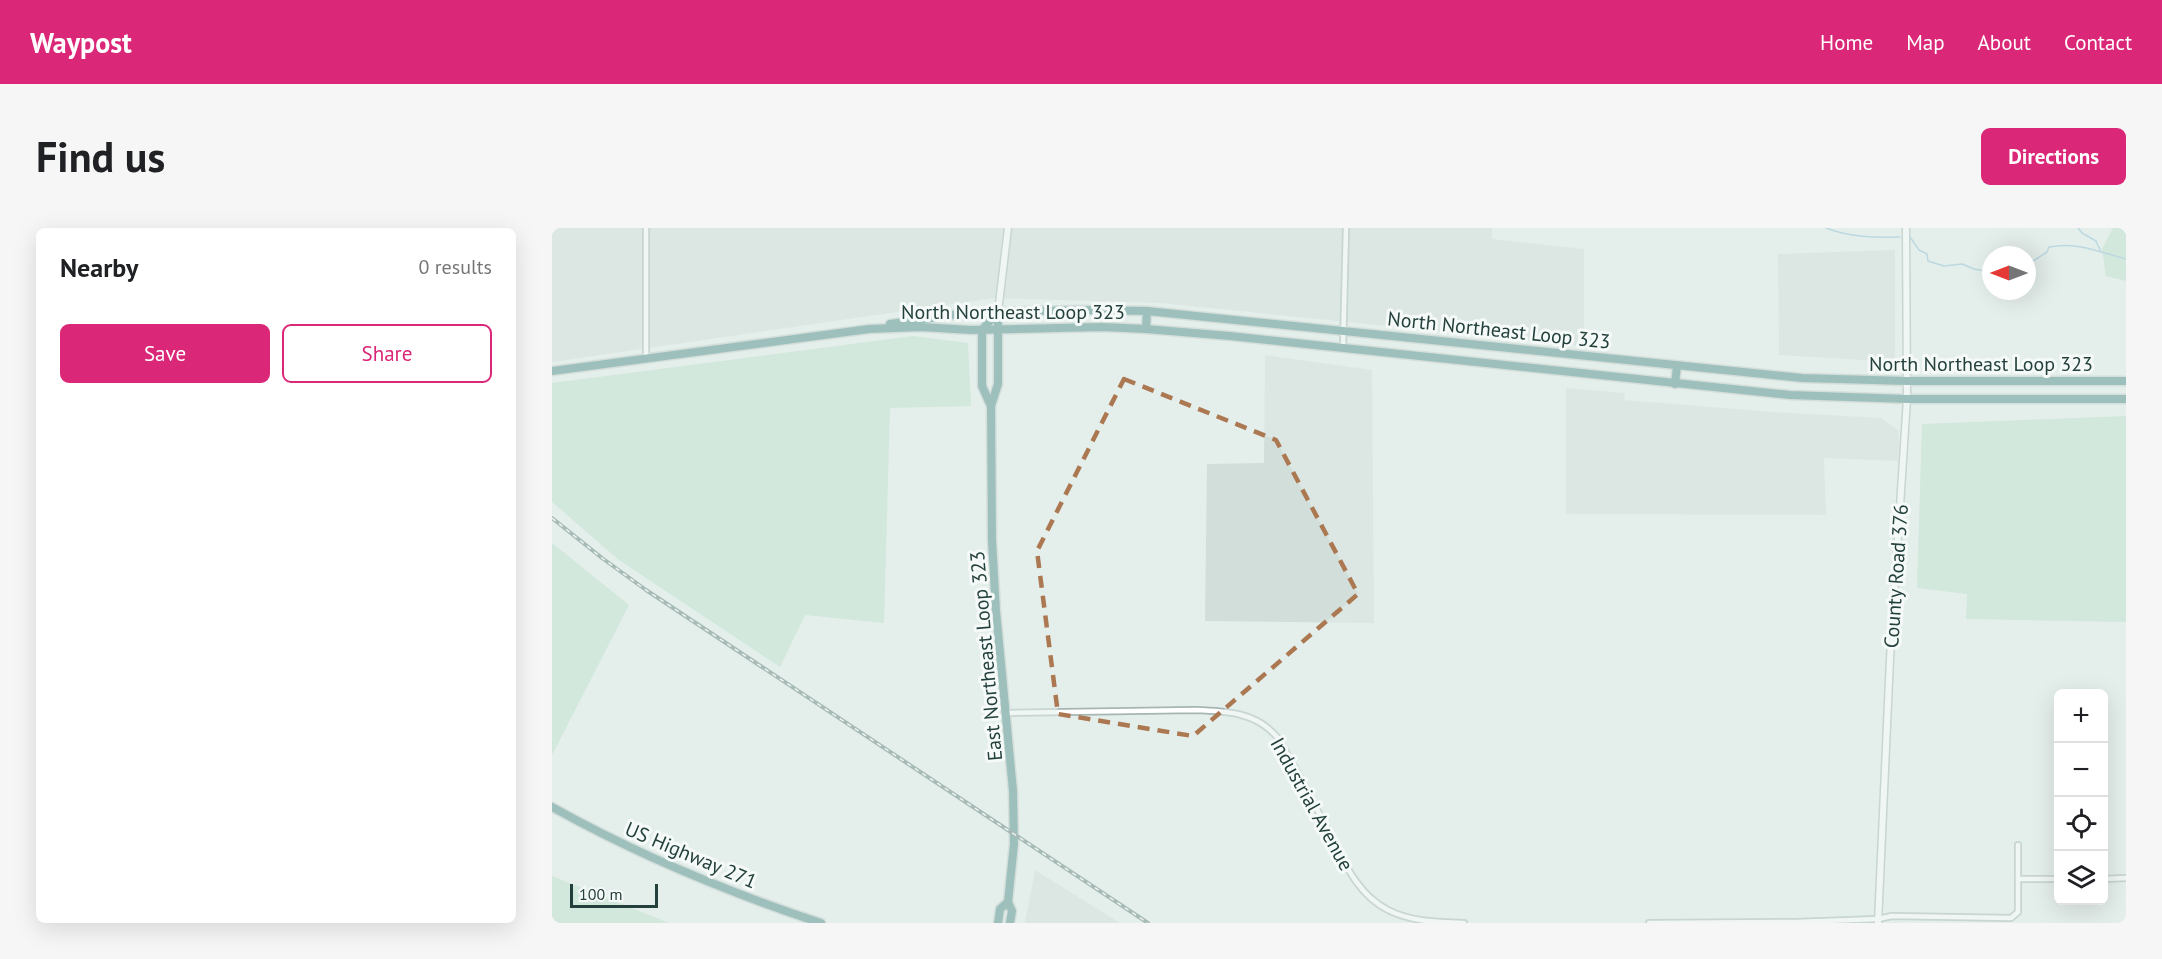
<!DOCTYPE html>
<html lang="en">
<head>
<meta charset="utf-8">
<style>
  body { margin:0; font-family:"PT Sans",sans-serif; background:#f6f6f6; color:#202124 }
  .controls { position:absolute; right:18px; bottom:18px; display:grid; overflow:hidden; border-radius:9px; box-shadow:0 6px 24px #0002 }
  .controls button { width:54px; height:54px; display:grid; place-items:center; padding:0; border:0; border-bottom:2px solid #e0e0e0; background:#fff; color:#202124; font:30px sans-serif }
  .compass { position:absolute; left:1430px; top:18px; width:54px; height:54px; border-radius:50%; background:#fff; box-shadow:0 6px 24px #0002; rotate:270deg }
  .scale { position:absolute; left:18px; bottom:15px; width:88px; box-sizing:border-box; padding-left:6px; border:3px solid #23403c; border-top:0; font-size:16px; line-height:21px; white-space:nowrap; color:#23403c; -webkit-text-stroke:4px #f5faf8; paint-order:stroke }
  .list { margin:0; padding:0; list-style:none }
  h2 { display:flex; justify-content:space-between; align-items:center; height:78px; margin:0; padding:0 24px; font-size:26px }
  h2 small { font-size:20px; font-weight:400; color:#757577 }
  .actions { display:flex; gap:12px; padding:18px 24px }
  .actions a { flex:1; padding:14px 0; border:2px solid #db2777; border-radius:9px; text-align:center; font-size:21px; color:#db2777 }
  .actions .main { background:#db2777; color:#fff }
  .icon { flex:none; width:33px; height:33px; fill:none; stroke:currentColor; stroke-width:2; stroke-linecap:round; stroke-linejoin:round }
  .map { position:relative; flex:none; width:1574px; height:695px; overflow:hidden; border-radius:9px }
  header { display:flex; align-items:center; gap:36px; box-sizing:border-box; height:84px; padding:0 30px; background:#db2777; color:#fff }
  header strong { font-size:28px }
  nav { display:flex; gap:33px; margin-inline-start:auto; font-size:21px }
  .intro { display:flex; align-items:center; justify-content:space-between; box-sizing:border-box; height:144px; padding:0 36px }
  h1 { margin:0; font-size:42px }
  .button { padding:15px 27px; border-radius:9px; background:#db2777; color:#fff; font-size:21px; font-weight:700 }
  main { display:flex; gap:36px; padding:0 36px }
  aside { flex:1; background:#fff; border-radius:9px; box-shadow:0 6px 24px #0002 }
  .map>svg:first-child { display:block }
  .built { fill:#d2deda }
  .green { fill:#bddfcb }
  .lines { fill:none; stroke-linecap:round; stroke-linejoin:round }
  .stream { stroke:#8cbed3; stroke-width:1.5 }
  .minor-casing { stroke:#a6b6b3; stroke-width:8 }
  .tertiary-casing { stroke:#a6b6b3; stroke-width:9 }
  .trunk-casing { stroke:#c1cac8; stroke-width:11 }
  .minor { stroke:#fff; stroke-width:4.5 }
  .tertiary { stroke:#fff; stroke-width:6 }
  .trunk { stroke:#4b8883; stroke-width:8 }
  .rail-casing { stroke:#5e7b77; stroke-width:4 }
  .rail { stroke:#f5faf8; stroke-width:1.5; stroke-dasharray:4.5; stroke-linecap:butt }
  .marked { fill:none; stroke:#ab7851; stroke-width:4.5; stroke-dasharray:12 8; stroke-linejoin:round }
  .labels { text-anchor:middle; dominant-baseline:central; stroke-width:6; stroke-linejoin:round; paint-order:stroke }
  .street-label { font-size:20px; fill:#23403c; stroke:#f5faf8 }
</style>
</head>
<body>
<header>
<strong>Waypost</strong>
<nav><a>Home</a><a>Map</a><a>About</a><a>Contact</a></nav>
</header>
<div class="intro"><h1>Find us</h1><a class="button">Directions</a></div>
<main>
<aside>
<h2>Nearby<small>0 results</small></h2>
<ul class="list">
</ul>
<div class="actions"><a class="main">Save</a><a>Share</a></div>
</aside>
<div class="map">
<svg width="1574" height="695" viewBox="0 0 1574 695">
  <rect width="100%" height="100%" fill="#e4eeeb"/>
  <g class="built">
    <polygon points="0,0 940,0 940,11 1032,21 1032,118 608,75 442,70 0,134"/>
    <polygon points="1343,22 1343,134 1227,127 1226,26"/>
    <polygon points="713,127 820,142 822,395 653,393 655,236 712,235"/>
    <polygon points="1014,160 1073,165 1072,172 1220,184 1329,190 1347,203 1346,233 1272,230 1274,287 1014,286"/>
    <polygon points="483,642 568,695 473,695"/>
  </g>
  <g class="green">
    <polygon points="1561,0 1574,0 1574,53 1554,48 1550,21"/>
    <polygon points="361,108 416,115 419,178 338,180 332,395 253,387 228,439 67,332 0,274 0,155"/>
    <polygon points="1574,188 1574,394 1414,391 1415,366 1365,360 1370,196"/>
    <polygon points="0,315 77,377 0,527"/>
    <polygon points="0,648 117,695 0,695"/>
  </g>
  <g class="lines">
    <g class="stream">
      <path d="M1274 0C1298 9 1322 10 1348 9"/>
      <polyline points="1526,0 1530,5 1544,13 1549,24"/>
      <polyline points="1358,9 1367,22 1375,26 1376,33 1392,38 1410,36 1422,41 1439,44"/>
      <path d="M1475 37 1495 24 1497 19C1523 13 1550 25 1574 31"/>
    </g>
    <defs>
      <g id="minor">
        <polyline points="94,0 94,131"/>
        <polyline points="791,120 794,0"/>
        <path d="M454 485 643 482C674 483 704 484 725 509 744 539 759 571 776 602 791 631 804 666 836 682 859 694 887 694 912 695"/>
        <polyline points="1466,651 1506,651"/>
        <polyline points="1552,651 1574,650"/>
        <polyline points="1097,695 1244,694 1326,691 1340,688 1459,690 1466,684 1466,617"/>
      </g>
      <g id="tertiary">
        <polyline points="446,84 456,0"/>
        <polyline points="1326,695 1338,431 1355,171 1354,0"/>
      </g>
      <g id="trunk">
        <polyline points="446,84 446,156 439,178 440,312 444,383 461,563 462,616 456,674 460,683 458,695"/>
        <polyline points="338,96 407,86 446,84 529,82 595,83 1250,150 1355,153 1574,153"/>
        <polyline points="594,101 595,83"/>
        <polyline points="0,143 317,101 369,99 419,102 550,99 594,101 678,108 1238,167 1355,171 1574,171"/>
        <polyline points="1123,156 1125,138"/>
        <polyline points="439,178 430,158 430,102 446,84"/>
        <path d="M0 579C86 627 175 664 269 695"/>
        <polyline points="446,695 448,681 456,674"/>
      </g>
    </defs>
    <use href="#minor" class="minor-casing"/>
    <use href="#tertiary" class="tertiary-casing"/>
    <use href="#trunk" class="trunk-casing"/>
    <use href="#minor" class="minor"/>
    <use href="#tertiary" class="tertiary"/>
    <use href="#trunk" class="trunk"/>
    <defs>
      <polyline id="rail" points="0,290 50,330 94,362 596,695"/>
    </defs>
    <use href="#rail" class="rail-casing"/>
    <use href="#rail" class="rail"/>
  </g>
  <path d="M0 0H1574V695H0ZM572 151 724 212 806 366 641 508 506 486 485 323Z" fill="#e4eeeb" fill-opacity=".55" fill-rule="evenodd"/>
  <path class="marked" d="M572 151 724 212 806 366 641 508 506 486 485 323Z"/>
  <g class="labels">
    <g class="street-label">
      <text x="461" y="84">North Northeast Loop 323</text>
      <text transform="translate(947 102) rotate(6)">North Northeast Loop 323</text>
      <text x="1429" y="136">North Northeast Loop 323</text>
      <text transform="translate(1344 348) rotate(-86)">County Road 376</text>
      <text transform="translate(434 428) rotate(-95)">East Northeast Loop 323</text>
      <text transform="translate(760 576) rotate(61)">Industrial Avenue</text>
      <text transform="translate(139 627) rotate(23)">US Highway 271</text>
    </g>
  </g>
</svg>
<div class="controls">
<button>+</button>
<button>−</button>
<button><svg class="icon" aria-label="locate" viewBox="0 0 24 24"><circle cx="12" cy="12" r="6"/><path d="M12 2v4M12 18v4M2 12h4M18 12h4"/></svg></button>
<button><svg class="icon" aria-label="layers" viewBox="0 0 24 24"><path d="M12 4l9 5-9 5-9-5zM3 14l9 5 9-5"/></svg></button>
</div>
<svg class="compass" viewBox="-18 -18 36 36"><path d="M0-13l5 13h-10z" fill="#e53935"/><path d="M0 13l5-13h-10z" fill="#757577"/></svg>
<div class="scale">100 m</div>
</div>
</main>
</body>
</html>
